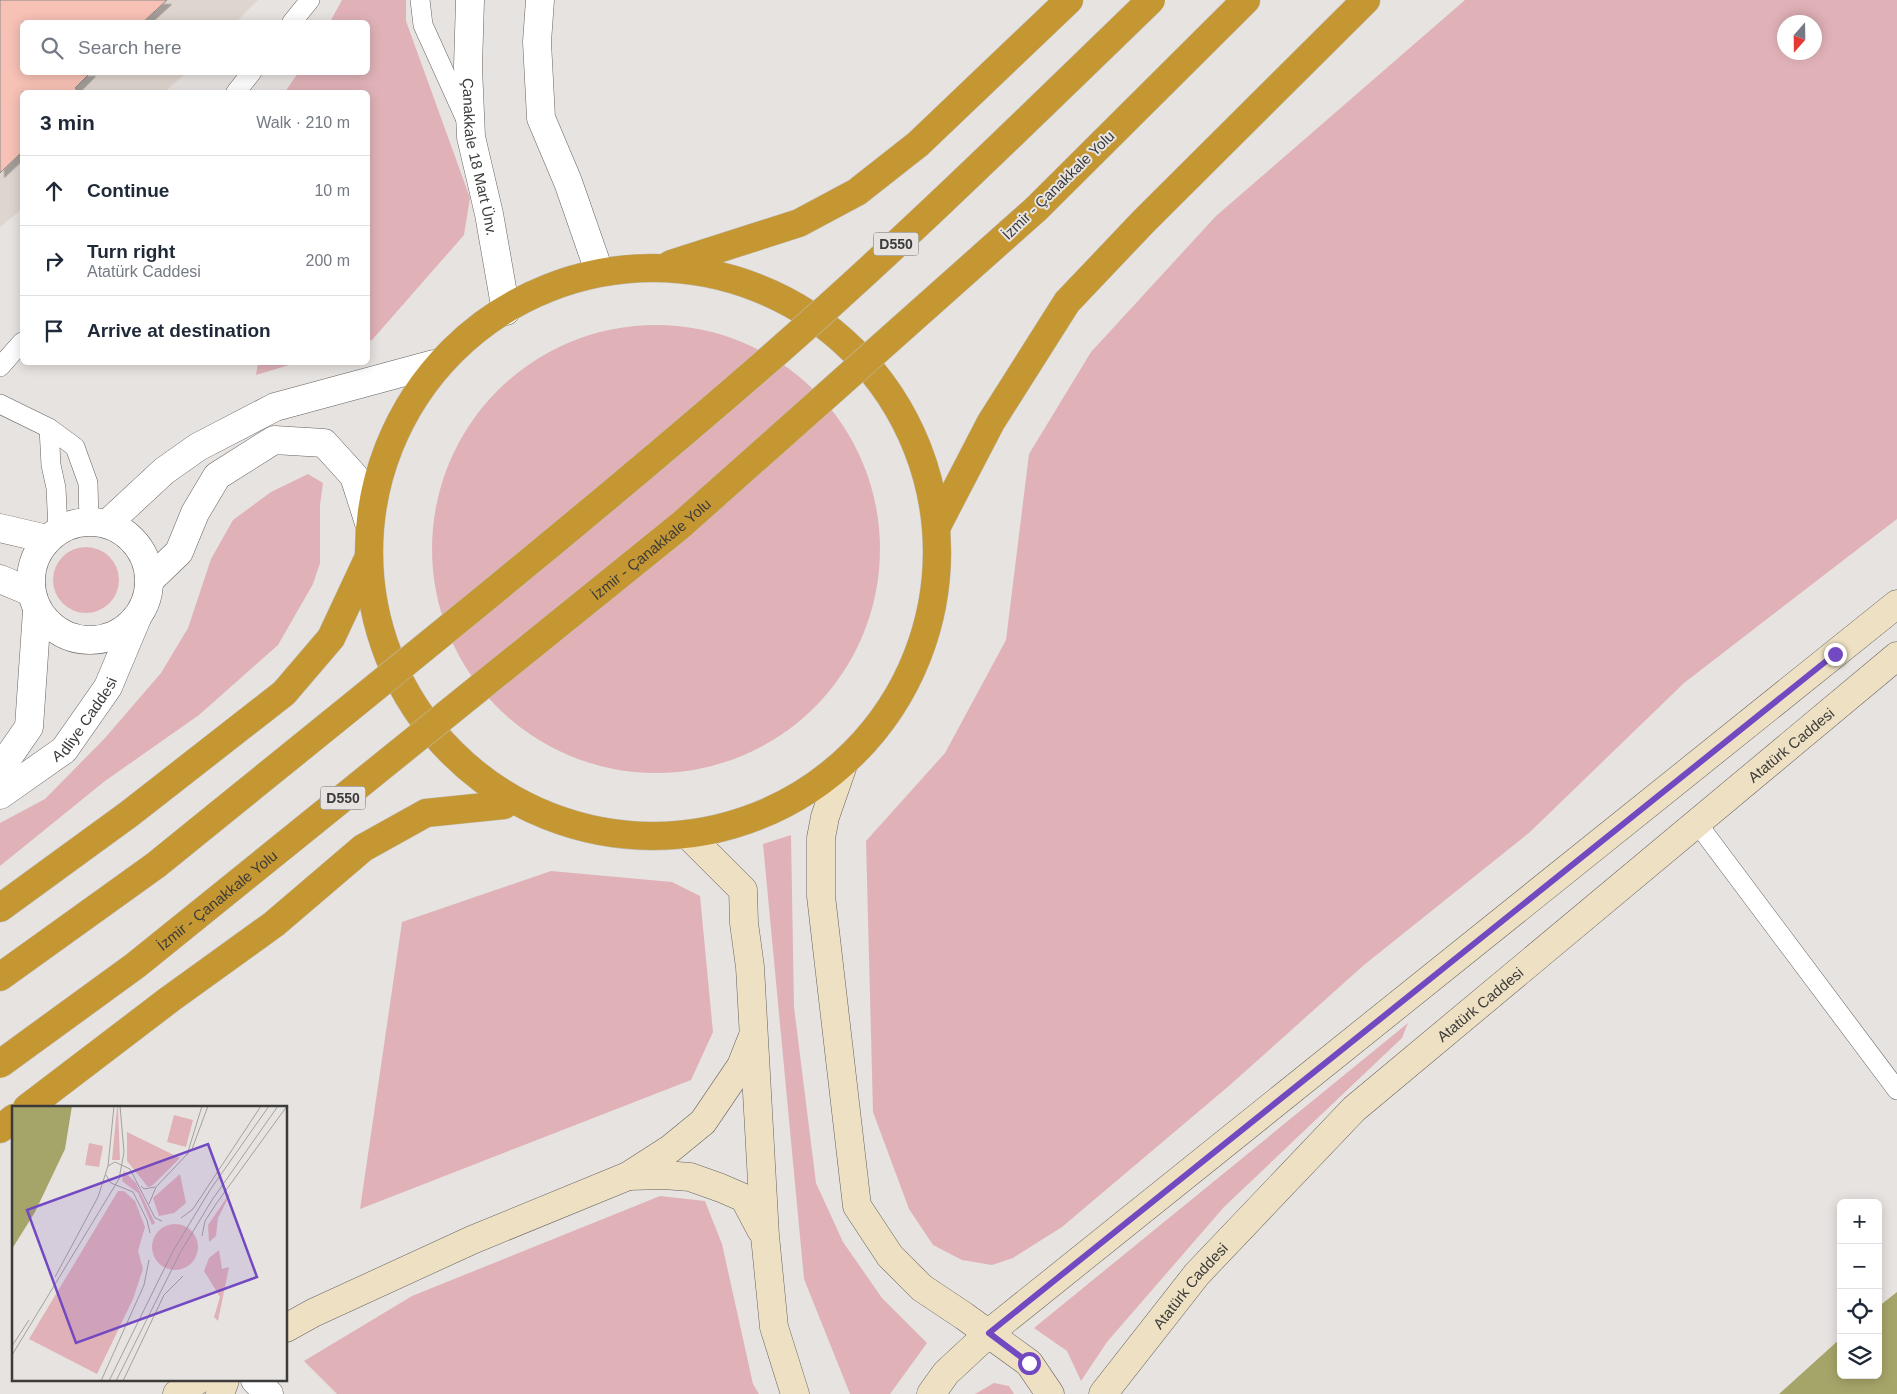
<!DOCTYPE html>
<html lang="en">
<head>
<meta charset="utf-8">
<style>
  body { margin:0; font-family:Arial,sans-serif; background:#f2f2f3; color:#1f2937 }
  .controls { position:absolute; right:15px; bottom:15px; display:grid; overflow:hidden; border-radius:8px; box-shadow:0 2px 12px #0003 }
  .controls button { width:45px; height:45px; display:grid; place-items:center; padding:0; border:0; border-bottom:1px solid #e0e1e3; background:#fff; color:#1f2937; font:25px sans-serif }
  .compass { position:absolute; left:1777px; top:15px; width:45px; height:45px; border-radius:50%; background:#fff; box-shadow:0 2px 12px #0003; rotate:200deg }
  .stop { position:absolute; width:15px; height:15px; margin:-11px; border:4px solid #7349c2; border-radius:50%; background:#fff }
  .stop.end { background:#7349c2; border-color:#fff; box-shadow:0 1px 5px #0008 }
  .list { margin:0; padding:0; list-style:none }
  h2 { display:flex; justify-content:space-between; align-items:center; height:65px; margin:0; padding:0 20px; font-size:21px }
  h2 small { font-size:16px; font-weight:400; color:#747a83 }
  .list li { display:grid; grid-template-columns:32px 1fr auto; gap:15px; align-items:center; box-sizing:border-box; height:70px; padding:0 20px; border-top:1px solid #e0e1e3 }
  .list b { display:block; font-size:19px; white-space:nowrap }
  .list p { margin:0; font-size:16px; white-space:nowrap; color:#747a83 }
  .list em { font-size:16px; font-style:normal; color:#747a83 }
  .icon { flex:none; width:28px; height:28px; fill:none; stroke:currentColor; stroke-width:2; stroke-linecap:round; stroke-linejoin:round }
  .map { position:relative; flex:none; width:1897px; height:1394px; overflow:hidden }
  .search { position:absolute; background:#fff; box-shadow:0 2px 12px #0003; left:20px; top:20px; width:350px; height:55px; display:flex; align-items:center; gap:12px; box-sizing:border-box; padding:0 18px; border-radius:8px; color:#747a83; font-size:19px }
  .panel { position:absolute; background:#fff; box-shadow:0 2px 12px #0003; left:20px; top:90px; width:350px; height:275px; border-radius:8px }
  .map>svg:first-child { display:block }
  .built { fill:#ded5ce }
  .green { fill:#e0b2b8; fill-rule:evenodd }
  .water { fill:#a6a569 }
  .building { fill:#f7c1b5; stroke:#8b8785; filter:url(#shadow) }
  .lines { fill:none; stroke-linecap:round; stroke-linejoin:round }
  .lane-casing { stroke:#65625f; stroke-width:20 }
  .street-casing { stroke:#65625f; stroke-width:29 }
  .secondary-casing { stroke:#65625f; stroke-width:29 }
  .highway-casing { stroke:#c1c0c0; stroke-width:29 }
  .lane { stroke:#fff; stroke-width:19 }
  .street { stroke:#fff; stroke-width:28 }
  .secondary { stroke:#eee0c2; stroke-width:28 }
  .highway { stroke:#c59733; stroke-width:28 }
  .highway-bridge-casing { stroke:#c1c0c0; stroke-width:29; stroke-linecap:butt }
  .highway-bridge { stroke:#c59733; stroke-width:28 }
  .route { stroke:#7349c2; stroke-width:6 }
  .labels { text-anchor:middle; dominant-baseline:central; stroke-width:4; stroke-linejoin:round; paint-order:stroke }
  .shield { fill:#e7e3e1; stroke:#6f6d6c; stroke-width:1 }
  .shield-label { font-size:14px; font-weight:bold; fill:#3c3b3a }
  .street-label { font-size:15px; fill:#3c3b3a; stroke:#e7e3e1 }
  .inset-road { fill:none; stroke:#a3a09e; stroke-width:1 }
  .view { fill:#7349c2; fill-opacity:0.15; stroke:#7349c2; stroke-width:2.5 }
  .inset-edge { fill:none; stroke:#3c3b3a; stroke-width:2.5 }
</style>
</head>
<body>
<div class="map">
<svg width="1897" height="1394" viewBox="0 0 1897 1394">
  <defs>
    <filter id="shadow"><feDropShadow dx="4.5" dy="4.5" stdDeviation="0" flood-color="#0004"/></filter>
  </defs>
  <rect width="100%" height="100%" fill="#e7e3e1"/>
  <polygon class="built" points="0,0 258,0 236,22 22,22 22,72 186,73 164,92 22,92 22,209 0,227"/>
  <g class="green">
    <polygon points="342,0 406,0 406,21 470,198 464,235 372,340 368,341 368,92 285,92 298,73 368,72 368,22 330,22"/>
    <path d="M1465 0H1897V519L1684 683 1530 832 1364 965 1230 1085 1062 1227 1013 1258 992 1265 962 1260 933 1245 909 1209 873 1112 866 841 945 753 1006 640 1029 454 1091 352 1216 216ZM1784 22H1814V52H1784Z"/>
    <circle cx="656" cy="549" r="224"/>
    <polygon points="258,363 258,362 296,363 256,375"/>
    <polygon points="308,474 323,483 320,505 320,563 313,584 278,645 199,715 105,781 0,866 0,823 45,799 105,738 161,673 188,628 211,559 233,520 271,492"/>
    <circle cx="86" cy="580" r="33"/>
    <polygon points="791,835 794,1007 816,1183 843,1242 882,1298 927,1343 890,1394 850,1394 804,1279 763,844"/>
    <polygon points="551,871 672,882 700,896 713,1032 691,1080 360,1209 402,922"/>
    <polygon points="1408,1023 1402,1038 1224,1207 1107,1342 1081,1381 1067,1351 1034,1328"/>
    <polygon points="660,1196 705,1201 722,1244 753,1384 759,1394 337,1394 304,1361 412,1296"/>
    <polygon points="994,1383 1009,1386 1014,1394 975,1394"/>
  </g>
  <polygon class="water" points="1897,1292 1897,1394 1779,1394 1841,1338 1841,1375 1878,1375 1878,1307"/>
  <polygon class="building" points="0,0 167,0 143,22 22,22 22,72 91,72 75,88 79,92 22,92 22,152 0,173"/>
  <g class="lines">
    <defs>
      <g id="lane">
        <polyline points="420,0 423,25 467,122"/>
        <polyline points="292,22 310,0"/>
        <polyline points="236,92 252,72"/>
        <polyline points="0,367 22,342"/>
        <polyline points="0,404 49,428 75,447 88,483 89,521"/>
        <polyline points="49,428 51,465 56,488 58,530"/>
        <polyline points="1697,823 1897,1090"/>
      </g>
      <g id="street">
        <path id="s1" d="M470 0 468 67 471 137 489 214 506 311"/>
        <polyline points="540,0 537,42 541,118 568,182 599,271"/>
        <circle cx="90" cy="581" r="59"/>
        <polyline points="107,524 164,471 198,447 275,407 434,364"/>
        <polyline points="0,528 47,539"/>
        <polyline points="0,579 31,592"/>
        <polyline points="150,580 179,552 195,513 217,476 274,440 324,443 354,476 369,523"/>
        <polyline points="0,769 29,727 37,611"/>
        <path id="s2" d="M0 795 64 750 108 687 137 618"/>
        <polyline points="255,1380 269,1394"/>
      </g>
      <g id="secondary">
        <polyline points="843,765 825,817 821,838 821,896 857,1206 890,1256 922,1288 964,1316 1029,1363 1050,1394"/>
        <polyline points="688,835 743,890 744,923 750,967 765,1236 774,1327 795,1394"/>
        <polyline points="628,1176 664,1175 690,1177 721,1188 744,1198 761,1230"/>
        <polyline points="286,1328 313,1313 472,1240 628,1176 670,1149 703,1122 741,1066 752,1038"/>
        <polyline points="177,1394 198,1380"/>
        <polyline points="220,1394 225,1380"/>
        <polyline points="931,1394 946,1373 989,1333 1897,604"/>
        <path id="s3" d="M1103 1394 1197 1274 1354 1109 1897 656"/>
      </g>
      <g id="highway">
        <polyline points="1036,209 1246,0"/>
        <polyline points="671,264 799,223 857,192 918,144 1069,0"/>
        <circle cx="653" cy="552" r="284"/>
        <polyline points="938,524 991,422 1067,302 1144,221 1366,0"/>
        <polyline points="0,908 129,814 284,693 331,638 367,561"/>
        <polyline points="0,977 156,865"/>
        <polyline points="27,1108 170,999 274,924 363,848 426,813 504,805"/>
        <polyline points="0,1129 14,1118"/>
      </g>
    </defs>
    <use href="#lane" class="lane-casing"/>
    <use href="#street" class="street-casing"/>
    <use href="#secondary" class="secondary-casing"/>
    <use href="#highway" class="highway-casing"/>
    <use href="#lane" class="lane"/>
    <use href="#street" class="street"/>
    <use href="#secondary" class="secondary"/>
    <use href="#highway" class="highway"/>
    <defs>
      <g id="highway-bridge">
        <path d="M156 865C363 697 573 530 774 355 904 241 1027 120 1151 0"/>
        <path id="s4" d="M0 1064 136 965 681 525 1036 209"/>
      </g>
    </defs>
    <use href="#highway-bridge" class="highway-bridge-casing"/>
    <use href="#highway-bridge" class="highway-bridge"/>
  </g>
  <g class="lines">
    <polyline class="route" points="1029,1363 989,1333 1835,654"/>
  </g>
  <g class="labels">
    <g class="shield">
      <rect x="873.5" y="232.5" width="45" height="23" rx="4"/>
      <rect x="320.5" y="786.5" width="45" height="23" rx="4"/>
    </g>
    <g class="shield-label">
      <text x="896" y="244">D550</text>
      <text x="343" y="798">D550</text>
    </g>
    <g class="street-label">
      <text stroke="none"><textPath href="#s1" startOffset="158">Çanakkale 18 Mart Ünv.</textPath></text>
      <text transform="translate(1058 185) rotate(-44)">İzmir - Çanakkale Yolu</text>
      <text stroke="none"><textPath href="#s4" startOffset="830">İzmir - Çanakkale Yolu</textPath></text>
      <text stroke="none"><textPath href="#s2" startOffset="115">Adliye Caddesi</textPath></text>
      <text stroke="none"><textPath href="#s3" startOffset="949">Atatürk Caddesi</textPath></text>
      <text stroke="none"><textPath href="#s4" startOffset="272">İzmir - Çanakkale Yolu</textPath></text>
      <text stroke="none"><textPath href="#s3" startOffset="544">Atatürk Caddesi</textPath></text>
      <text stroke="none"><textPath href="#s3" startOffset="139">Atatürk Caddesi</textPath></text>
    </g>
  </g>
  <g transform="translate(12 1106)">
    <rect width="275" height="275" fill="#e7e3e1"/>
    <path d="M105 1H106L108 54H100ZM162 9 181 14 174 41 155 36ZM115 26 168 52 140 80 136 81 115 55ZM77 37 91 40 87 61 73 59ZM112 65 124 77 143 117 140 119 126 87 110 75ZM168 68 174 97 162 107 147 110 141 92ZM220 84 206 112 204 130 197 136 196 119ZM106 85H112L123 95 133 121 126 145 131 163 121 193 85 268 17 233ZM140 141a23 23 0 1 1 46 0a23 23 0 1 1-46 0ZM207 144 210 163 217 161 206 215 202 211 208 191 192 165 197 152Z" fill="#e0b2b8"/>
    <path d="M0 0H60L53 43 23 106 0 143Z" fill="#a6a569"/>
    <path class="inset-road" d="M175 49 190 0M96 60 103 56 118 63 143 112 150 115M94 69 99 77 121 86 135 114 138 127M129 80 132 83 143 81M137 98 144 81 180 43 196 0M169 112 181 103 249 0M190 130 193 115 204 98 275 0M43 171 86 91 96 60 102 0M0 240 17 214M0 249 107 73 112 46 108 0M89 275 132 179 137 154M97 275 161 145 198 84 257 0M104 275 168 147 200 94 266 0M111 275 152 189 171 170"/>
    <path class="view" d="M196 38 245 171 64 237 15 104Z"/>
    <rect width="275" height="275" class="inset-edge"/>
  </g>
</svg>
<div class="controls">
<button>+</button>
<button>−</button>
<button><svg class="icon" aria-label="locate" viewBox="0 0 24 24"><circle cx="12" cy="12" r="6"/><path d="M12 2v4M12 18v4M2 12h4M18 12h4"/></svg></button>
<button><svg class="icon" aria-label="layers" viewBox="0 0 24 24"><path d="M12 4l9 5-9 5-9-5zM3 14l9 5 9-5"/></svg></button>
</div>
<svg class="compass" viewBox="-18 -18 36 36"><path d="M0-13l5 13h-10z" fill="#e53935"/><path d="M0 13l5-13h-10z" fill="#747a83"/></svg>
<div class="stop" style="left:1029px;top:1363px"></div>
<div class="stop end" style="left:1835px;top:654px"></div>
<div class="search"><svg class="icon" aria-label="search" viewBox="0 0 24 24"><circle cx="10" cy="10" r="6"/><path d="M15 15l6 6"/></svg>Search here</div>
<section class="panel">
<h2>3 min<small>Walk · 210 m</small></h2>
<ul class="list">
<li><svg class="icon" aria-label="ahead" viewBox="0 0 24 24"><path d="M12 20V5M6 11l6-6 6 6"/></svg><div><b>Continue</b></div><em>10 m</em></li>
<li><svg class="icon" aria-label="right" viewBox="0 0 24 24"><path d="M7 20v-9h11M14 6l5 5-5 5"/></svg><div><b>Turn right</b><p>Atatürk Caddesi</p></div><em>200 m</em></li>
<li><svg class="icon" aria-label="arrive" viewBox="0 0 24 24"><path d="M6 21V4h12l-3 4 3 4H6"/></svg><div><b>Arrive at destination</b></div></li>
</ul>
</section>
</div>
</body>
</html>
